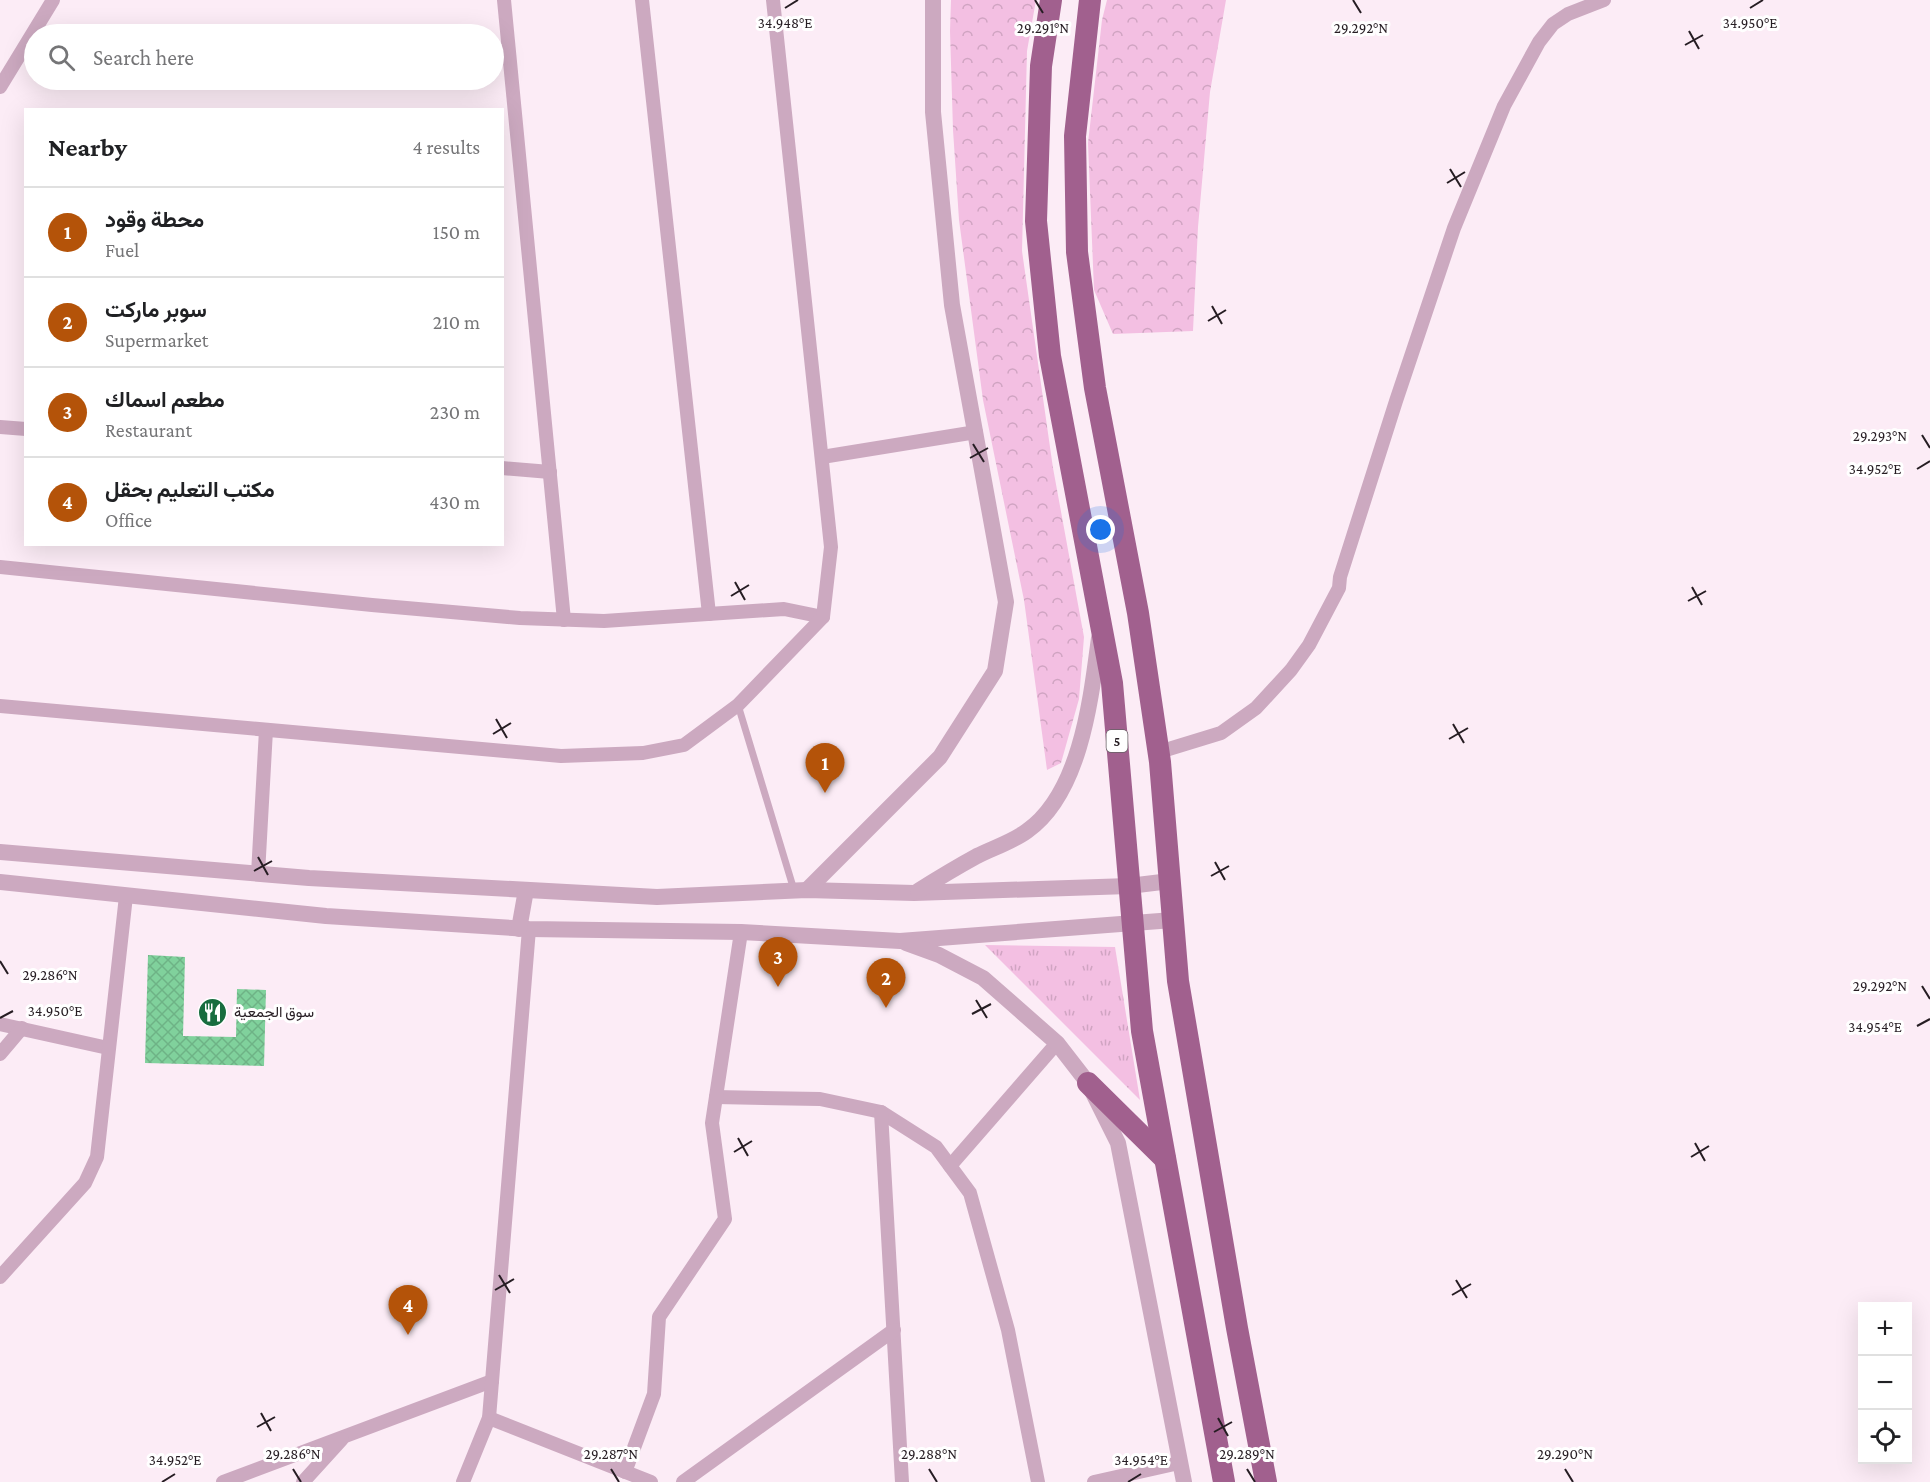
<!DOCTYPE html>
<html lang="en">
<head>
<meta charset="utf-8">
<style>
  body { margin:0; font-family:"Crimson Pro",Vazirmatn,serif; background:#f6f6f6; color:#202124 }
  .controls { position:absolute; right:18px; bottom:18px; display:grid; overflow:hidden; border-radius:0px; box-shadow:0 6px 24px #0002 }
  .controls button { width:54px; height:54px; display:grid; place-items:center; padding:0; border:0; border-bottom:2px solid #e0e0e0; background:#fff; color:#202124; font:30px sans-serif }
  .you { position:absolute; left:1101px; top:530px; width:21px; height:21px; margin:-15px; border:4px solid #fff; border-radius:50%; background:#1a73e8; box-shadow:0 0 0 9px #1a73e833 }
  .badge { display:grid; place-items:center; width:39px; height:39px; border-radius:50%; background:#b45309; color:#fff; font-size:20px; font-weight:700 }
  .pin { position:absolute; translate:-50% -50px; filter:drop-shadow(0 2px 3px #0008) }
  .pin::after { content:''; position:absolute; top:32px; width:21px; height:18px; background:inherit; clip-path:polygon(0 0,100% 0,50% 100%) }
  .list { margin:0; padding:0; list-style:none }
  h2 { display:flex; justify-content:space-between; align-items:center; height:78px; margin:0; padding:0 24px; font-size:26px }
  h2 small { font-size:20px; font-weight:400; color:#757577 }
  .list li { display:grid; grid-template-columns:39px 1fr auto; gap:18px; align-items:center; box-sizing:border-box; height:90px; padding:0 24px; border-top:2px solid #e0e0e0 }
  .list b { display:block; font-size:22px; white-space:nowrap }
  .list p { margin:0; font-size:20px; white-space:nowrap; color:#757577 }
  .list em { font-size:20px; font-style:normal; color:#757577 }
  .icon { flex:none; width:33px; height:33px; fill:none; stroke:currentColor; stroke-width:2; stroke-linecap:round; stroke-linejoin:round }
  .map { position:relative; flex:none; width:1930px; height:1482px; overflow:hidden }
  .search { position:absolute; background:#fff; box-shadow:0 6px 24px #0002; left:24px; top:24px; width:480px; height:66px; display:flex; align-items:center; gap:15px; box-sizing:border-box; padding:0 21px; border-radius:33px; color:#757577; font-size:22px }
  .panel { position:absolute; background:#fff; box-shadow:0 6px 24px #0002; left:24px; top:108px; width:480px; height:438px; border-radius:0px }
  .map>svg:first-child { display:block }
  .grass { fill:url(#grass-tufts) }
  .park { fill:url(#park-crowns) }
  .building { fill:url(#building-cross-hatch) }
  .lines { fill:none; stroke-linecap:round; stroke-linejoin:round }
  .service { stroke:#cca9c0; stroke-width:7 }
  .minor { stroke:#cca9c0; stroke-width:14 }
  .tertiary { stroke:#cca9c0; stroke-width:16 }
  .trunk { stroke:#a1608e; stroke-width:22 }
  .ticks { fill:none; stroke:#261d23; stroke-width:2 }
  .labels { text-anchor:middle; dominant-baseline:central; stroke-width:6; stroke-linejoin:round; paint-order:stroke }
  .shield { fill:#fff; stroke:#676165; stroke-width:1.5 }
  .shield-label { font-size:14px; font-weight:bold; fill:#261d23 }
  .poi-label { font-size:15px; fill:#261d23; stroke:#fff; text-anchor:start }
  .ticks-label { font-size:15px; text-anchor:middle; fill:#261d23; stroke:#fff; stroke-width:6; stroke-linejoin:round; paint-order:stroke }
</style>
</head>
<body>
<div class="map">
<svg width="1930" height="1482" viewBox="0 0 1930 1482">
  <defs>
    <pattern id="grass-tufts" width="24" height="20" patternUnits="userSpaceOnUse" patternTransform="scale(1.5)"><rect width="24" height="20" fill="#f3bfe2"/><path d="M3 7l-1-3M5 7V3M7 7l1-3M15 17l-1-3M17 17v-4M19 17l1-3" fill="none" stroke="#d0a4c2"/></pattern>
    <pattern id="park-crowns" width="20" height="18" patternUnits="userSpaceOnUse" patternTransform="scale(1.5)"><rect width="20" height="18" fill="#f3bfe2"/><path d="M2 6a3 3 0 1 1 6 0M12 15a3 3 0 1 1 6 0" fill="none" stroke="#d0a4c2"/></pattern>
    <pattern id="building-cross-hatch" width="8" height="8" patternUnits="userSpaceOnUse" patternTransform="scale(1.5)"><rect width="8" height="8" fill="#80d19c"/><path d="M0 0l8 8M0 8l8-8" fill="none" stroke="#6eb386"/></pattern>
  </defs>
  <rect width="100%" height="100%" fill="#fcecf6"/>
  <polygon class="grass" points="985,945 1115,947 1140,1100"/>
  <g class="park">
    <polygon points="951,0 1036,0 1027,51 1022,251 1053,468 1084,637 1079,699 1061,763 1047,770 1024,600 983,400 959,220 953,130 950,31"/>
    <polygon points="1107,0 1226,0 1210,92 1198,227 1193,331 1113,334 1094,290 1088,143 1102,20"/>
  </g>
  <polygon class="building" points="148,955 185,957 183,1036 236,1037 237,989 266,990 264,1066 145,1063"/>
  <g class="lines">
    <polyline class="service" points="738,705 794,890"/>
    <g class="minor">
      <polyline points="504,0 564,620"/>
      <polyline points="642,0 709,614"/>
      <polyline points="0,87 53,0"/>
      <polyline points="0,427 26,429"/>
      <polyline points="822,457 976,432"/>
      <polyline points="502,468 550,472"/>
      <polyline points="0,567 372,605 520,618 604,621 784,609 823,617"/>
      <polyline points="0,706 561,756 643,753 684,745 738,705 823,617 831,547 773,0"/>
      <polyline points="1159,752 1221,733 1256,708 1291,670 1309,645 1339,588 1340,577 1396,401 1454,228 1504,106 1539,42 1553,24 1568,14 1604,0"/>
      <polyline points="258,874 266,730"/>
      <polyline points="0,1024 108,1048"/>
      <polyline points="0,1054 22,1028"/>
      <polyline points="716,1097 820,1099 881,1112 936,1147 970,1193 1008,1330 1038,1482"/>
      <polyline points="881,1112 902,1482"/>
      <polyline points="950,1166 1057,1043"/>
      <polyline points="0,1277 85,1183 97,1157 126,896"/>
      <polyline points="489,1418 651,1482"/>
      <polyline points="625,1472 654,1394 659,1317 725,1219 712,1123 741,932"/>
      <polyline points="223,1482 492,1381"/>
      <polyline points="303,1482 342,1439"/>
      <polyline points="463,1482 489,1418 529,929"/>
      <polyline points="683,1482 894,1330"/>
      <polyline points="1094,1482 1179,1463"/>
    </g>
    <g class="tertiary">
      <polyline points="0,852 309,878 657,897 807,890 914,893 1129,886 1170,881"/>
      <polyline points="0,882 326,916 529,929 741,932 900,941 1173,920"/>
      <polyline points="807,890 940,757 995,671 1006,602 952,305 933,112 933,0"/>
      <path d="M918 891C937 879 957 867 977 856 993 848 1012 842 1027 831 1081 793 1091 698 1099 638"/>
      <polyline points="519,929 526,890"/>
      <polyline points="906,943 939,955 983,978 1057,1043 1088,1083 1118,1143 1184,1482"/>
    </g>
    <g class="trunk">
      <polyline points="1051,0 1041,66 1036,221 1050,356 1112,683 1142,1031 1224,1482"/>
      <polyline points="1090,0 1075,136 1077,252 1095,388 1138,613 1160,762 1178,981 1237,1328 1266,1482"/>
      <polyline points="1088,1083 1165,1159"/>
    </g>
  </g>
  <path class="ticks" d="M1035 0 1043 13M1353 0 1361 13M785 8 798 0M1750 8 1763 0M1689 31 1699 49M1685 45 1703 35M1450 169 1461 187M1447 183 1465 172M1212 306 1222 324M1208 321 1226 310M1922 435 1930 448M973 444 984 462M970 458 988 448M1917 469 1930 461M735 582 745 600M1692 587 1702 605M731 596 749 585M1688 601 1706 591M496 719 507 738M1453 724 1464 743M493 734 511 723M1449 739 1468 728M258 857 268 875M1215 862 1225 880M254 871 272 861M1211 876 1229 866M0 961 8 974M1922 986 1930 999M976 1000 987 1018M972 1014 991 1004M0 1018 13 1011M1917 1026 1930 1019M738 1138 748 1156M1695 1143 1705 1161M734 1152 752 1141M1691 1157 1709 1146M499 1275 510 1293M1456 1280 1467 1298M495 1290 514 1279M1452 1295 1471 1284M261 1413 271 1431M1218 1418 1228 1436M257 1427 275 1417M1214 1432 1232 1422M293 1469 301 1482M611 1469 619 1482M929 1469 937 1482M1247 1469 1255 1482M1565 1469 1573 1482M162 1482 175 1474M1128 1482 1141 1474"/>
  <defs>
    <symbol id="restaurant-disc" viewBox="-11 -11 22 22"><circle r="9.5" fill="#186d3f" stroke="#fff"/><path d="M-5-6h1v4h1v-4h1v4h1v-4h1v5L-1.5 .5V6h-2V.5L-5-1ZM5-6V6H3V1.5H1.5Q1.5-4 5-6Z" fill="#fff"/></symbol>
  </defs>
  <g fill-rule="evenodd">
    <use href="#restaurant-disc" x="196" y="996" width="33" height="33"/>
  </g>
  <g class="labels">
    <rect class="shield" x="1106.5" y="730" width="21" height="22" rx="4.5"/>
    <g class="shield-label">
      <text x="1117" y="741">5</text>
    </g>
    <g class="poi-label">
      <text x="234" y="1012">سوق الجمعية</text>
    </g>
  </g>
  <g class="ticks-label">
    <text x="785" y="28">34.948°E</text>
    <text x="1750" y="28">34.950°E</text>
    <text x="1043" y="33">29.291°N</text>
    <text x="1361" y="33">29.292°N</text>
    <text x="1880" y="441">29.293°N</text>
    <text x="1875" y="474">34.952°E</text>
    <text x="50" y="980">29.286°N</text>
    <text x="1880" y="991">29.292°N</text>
    <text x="55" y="1016">34.950°E</text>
    <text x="1875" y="1032">34.954°E</text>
    <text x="293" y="1459">29.286°N</text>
    <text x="611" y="1459">29.287°N</text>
    <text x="929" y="1459">29.288°N</text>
    <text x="1247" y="1459">29.289°N</text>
    <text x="1565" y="1459">29.290°N</text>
    <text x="175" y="1465">34.952°E</text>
    <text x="1141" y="1465">34.954°E</text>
  </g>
</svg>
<div class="controls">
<button>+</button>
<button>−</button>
<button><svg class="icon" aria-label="locate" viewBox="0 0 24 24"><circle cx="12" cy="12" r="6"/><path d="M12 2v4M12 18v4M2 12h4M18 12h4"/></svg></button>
</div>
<div class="you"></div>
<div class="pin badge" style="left:825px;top:793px">1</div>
<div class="pin badge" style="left:886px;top:1008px">2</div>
<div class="pin badge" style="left:778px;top:987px">3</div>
<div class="pin badge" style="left:408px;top:1335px">4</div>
<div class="search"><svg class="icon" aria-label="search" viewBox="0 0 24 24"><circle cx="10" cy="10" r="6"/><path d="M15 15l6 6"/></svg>Search here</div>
<section class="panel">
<h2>Nearby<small>4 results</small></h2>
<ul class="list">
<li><span class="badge">1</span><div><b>محطة وقود</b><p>Fuel</p></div><em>150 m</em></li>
<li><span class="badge">2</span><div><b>سوبر ماركت</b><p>Supermarket</p></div><em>210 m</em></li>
<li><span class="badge">3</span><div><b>مطعم اسماك</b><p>Restaurant</p></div><em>230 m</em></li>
<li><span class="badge">4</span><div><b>مكتب التعليم بحقل</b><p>Office</p></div><em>430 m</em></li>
</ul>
</section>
</div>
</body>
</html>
